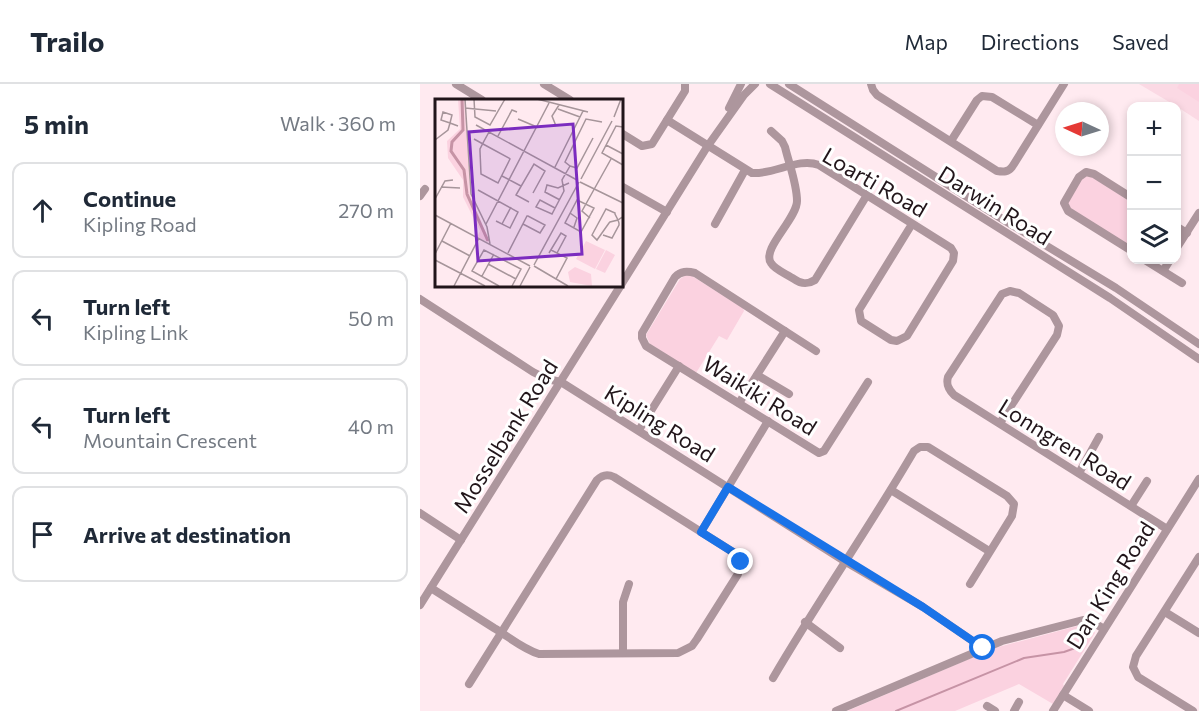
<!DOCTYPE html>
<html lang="en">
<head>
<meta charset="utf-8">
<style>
  body { margin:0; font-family:Commissioner,sans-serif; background:#f6f6f7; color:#1f2937 }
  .controls { position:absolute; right:18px; top:18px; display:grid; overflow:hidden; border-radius:12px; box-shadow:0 3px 9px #0003 }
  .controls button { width:54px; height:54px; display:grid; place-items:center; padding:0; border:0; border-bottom:2px solid #e0e1e3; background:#fff; color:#1f2937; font:30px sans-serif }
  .compass { position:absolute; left:635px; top:18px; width:54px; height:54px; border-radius:50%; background:#fff; box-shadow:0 3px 9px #0003; rotate:274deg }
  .stop { position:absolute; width:18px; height:18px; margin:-14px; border:4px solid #1a73e8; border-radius:50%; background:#fff }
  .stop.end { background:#1a73e8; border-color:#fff; box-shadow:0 2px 6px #0008 }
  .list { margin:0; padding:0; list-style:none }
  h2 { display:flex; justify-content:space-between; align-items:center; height:78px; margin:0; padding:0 24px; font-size:26px }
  h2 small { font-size:20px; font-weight:400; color:#747a83 }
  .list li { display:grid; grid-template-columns:39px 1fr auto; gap:18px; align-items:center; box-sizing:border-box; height:96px; margin:0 12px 12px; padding:0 12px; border:2px solid #e0e1e3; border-radius:12px }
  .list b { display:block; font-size:22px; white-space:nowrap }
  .list p { margin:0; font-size:20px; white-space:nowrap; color:#747a83 }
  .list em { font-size:20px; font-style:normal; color:#747a83 }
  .icon { flex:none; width:33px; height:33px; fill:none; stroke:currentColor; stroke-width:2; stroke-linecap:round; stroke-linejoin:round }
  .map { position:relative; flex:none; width:779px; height:627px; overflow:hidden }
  header { display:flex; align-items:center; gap:36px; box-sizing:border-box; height:84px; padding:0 30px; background:#fff; border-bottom:2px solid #e0e1e3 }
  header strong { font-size:28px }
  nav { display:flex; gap:33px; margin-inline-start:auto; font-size:21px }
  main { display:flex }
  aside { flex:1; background:#fff }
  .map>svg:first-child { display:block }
  .built { fill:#fbd9e4 }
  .green { fill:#fbd2e0 }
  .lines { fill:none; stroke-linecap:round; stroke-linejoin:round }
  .stream { stroke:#c693a5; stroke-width:2 }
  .minor { stroke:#ad969d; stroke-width:8 }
  .route { stroke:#1a73e8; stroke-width:8 }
  .labels { text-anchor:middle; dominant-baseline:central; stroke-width:6; stroke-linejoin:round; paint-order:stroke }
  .street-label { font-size:22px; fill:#21151a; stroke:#fff }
  .inset-river { fill:none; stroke:#c693a5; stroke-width:3 }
  .inset-road { fill:none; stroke:#a6959a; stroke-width:1.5 }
  .view { fill:#7b2cbf; fill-opacity:0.15; stroke:#7b2cbf; stroke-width:3 }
  .inset-edge { fill:none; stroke:#21151a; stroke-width:3 }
</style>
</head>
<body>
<header>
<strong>Trailo</strong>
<nav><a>Map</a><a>Directions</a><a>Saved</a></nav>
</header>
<main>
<aside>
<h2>5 min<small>Walk · 360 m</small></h2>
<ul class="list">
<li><svg class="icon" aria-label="ahead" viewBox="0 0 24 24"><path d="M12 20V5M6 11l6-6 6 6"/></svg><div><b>Continue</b><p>Kipling Road</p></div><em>270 m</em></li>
<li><svg class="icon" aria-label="left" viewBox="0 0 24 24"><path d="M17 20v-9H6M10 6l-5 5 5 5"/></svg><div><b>Turn left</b><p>Kipling Link</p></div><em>50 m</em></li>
<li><svg class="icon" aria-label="left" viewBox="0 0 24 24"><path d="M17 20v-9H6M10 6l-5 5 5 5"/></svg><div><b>Turn left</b><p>Mountain Crescent</p></div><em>40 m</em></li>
<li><svg class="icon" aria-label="arrive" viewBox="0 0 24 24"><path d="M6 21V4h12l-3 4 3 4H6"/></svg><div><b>Arrive at destination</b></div></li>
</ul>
</aside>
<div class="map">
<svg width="779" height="627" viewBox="0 0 779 627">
  <rect width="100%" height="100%" fill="#ffeaf0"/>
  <polygon class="built" points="719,0 779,0 779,37 756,22"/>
  <g class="green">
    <polygon points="759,0 779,0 779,18 757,4"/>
    <polygon points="669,91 711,118 711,163 649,124 647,118 663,93"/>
    <polygon points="266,191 272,192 323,224 324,227 307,256 299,252 276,289 230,260 226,251 260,195"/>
    <polygon points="661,541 672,543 675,549 643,600 644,602 633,620 599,600 535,627 427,627 575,564"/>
  </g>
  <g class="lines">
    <polyline class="stream" points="476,627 604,574 644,568 658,563 669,551"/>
    <g class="minor">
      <polyline points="36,0 62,16"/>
      <polyline points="124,0 150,16"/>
      <polyline points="350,0 690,214 779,275"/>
      <polyline points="369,0 579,133 696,204 779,260"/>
      <path d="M451 0 453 6 457 11 577 87C584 88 588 88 592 83L644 0"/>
      <polyline points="309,24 321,0"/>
      <path d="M247 36 332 89C354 91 378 73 399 81L531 164 534 169 533 177 487 252 477 257 471 256 441 237 439 226 492 140"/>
      <path d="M351 47 362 57 365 63C369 80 377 100 377 117 377 135 341 165 351 179 355 186 367 190 374 195 381 200 387 201 395 196L447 111"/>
      <polyline points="201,49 222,62 232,60 265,7 265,0"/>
      <polyline points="531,57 557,16 562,12 572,13 618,41"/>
      <polyline points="201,102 247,128"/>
      <polyline points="0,112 5,105"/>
      <polyline points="712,114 674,90 666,88 659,93 644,119 648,127 712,167"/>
      <polyline points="295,140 325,86"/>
      <polyline points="756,142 767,149"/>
      <polyline points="756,165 779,129"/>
      <polyline points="725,176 762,199"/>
      <polyline points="743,187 750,176"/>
      <polyline points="201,201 287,63 324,11 335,0"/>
      <polyline points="0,215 113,288 127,295 141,298 426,478 503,523 563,564"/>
      <path d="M396 267 275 189C267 187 261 187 255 193L222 249V254L226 262 399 369 404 367 448 298"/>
      <polyline points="337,291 369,310"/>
      <polyline points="319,319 365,247"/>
      <path d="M580 339 637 251 639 242 633 231 599 209 590 207 582 210 528 293C526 300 528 305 534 311L747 445"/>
      <polyline points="219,346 259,282"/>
      <polyline points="659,389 679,353"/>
      <polyline points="471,406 569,467"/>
      <polyline points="711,422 727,397"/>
      <polyline points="0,429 41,456"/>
      <polyline points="281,448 348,337"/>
      <path d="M11 504 74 544C89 553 103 565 119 570L258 569 272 562 277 555 318 490 320 475 316 470 194 393C188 390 182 391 177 396L49 600"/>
      <polyline points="0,521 201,201"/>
      <polyline points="745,528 779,549"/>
      <polyline points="385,538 420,564"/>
      <polyline points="203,569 203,518 209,500"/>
      <path d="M353 594C398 517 449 444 494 367L500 363H508L587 412 594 420 592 432 550 500"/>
      <polyline points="643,611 669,627"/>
      <polyline points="567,622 575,627"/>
      <polyline points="416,627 582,557 663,536 671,537 684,545"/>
      <polyline points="594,627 599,618"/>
      <polyline points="633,627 779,395"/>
      <polyline points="773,627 718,593 713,583 716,572 779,473"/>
    </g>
  </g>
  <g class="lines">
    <polyline class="route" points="321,478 316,470 281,448 308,403 503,523 563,564"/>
  </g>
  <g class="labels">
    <g class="street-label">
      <text transform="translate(455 98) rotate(30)">Loarti Road</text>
      <text transform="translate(575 121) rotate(32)">Darwin Road</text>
      <text transform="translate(340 311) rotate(32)">Waikiki Road</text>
      <text transform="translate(240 339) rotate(32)">Kipling Road</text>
      <text transform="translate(85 352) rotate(-58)">Mosselbank Road</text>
      <text transform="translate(645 360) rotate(32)">Lonngren Road</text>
      <text transform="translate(690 501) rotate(-58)">Dan King Road</text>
    </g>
  </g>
  <g transform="translate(15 15)">
    <rect width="188" height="188" fill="#ffeaf0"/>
    <path d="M23 0H30L35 95 55 144 42 138 45 132 28 98V81L13 59 12 42 25 30ZM151 142 170 151 160 170 141 160ZM171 151 180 156 170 174 161 170ZM140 168 156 175 157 187 135 183 133 173Z" fill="#fbd2e0"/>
    <path class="inset-river" d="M27 0 28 31 17 43 16 52 29 71 32 95 53 142"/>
    <path class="inset-road" d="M30 0 36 95 52 128 55 145M39 0 40 18 55 26 70 0M102 0 153 13M30 9 61 12M123 10 145 18M179 18 186 0M83 20 102 28M41 26 142 81M121 27 117 17 124 6M188 28 181 27 167 54 188 66M63 37 77 11 82 13M39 40 48 45 74 59 75 60 63 84 46 75 45 52V50L47 46 48 45V44L54 33M0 41 13 31 15 24 17 16 8 13 6 21 15 24 23 27M171 46 188 55M135 67 130 63 151 20 167 23M135 67 142 69 158 39M120 68 148 12M67 77 86 87M146 80 177 22M145 83 188 104M6 88 25 89M43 91 83 113 75 129 61 122M0 100 10 82 18 81M125 101 110 93 112 86 123 89 134 84M142 101 159 109 146 133 130 124ZM94 103 81 96 99 65 110 72 98 94M120 109 105 101 101 108 117 115 129 92 127 81 135 67M135 114 142 119 139 128M0 116 95 167M155 119 147 112 176 60M51 125 114 4M67 125 76 108M168 136 177 139 184 126V124L183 121 180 115V114L171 110 157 136 162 141 174 124 175 123 183 121 186 119 188 118M7 142 35 157M116 151 132 159 121 180M73 154 92 117H93L110 126 105 134 88 125M114 154 126 134 131 137 122 154M0 155 16 124M0 161 50 187M53 165 81 180M99 166 144 83M99 167 133 187M47 177 59 155M19 187 44 139M64 187 37 172 49 151 86 170 77 187M85 187 95 168"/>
    <path class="view" d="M138 25 147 155 43 162 34 33Z"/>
    <rect width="188" height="188" class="inset-edge"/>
  </g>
</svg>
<div class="controls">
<button>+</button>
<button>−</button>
<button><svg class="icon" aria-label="layers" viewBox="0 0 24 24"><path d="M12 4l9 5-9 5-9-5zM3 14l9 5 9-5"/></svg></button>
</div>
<svg class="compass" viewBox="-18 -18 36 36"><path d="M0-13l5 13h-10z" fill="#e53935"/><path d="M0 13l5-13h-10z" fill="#747a83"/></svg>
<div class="stop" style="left:563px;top:564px"></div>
<div class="stop end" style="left:321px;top:478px"></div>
</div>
</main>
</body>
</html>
